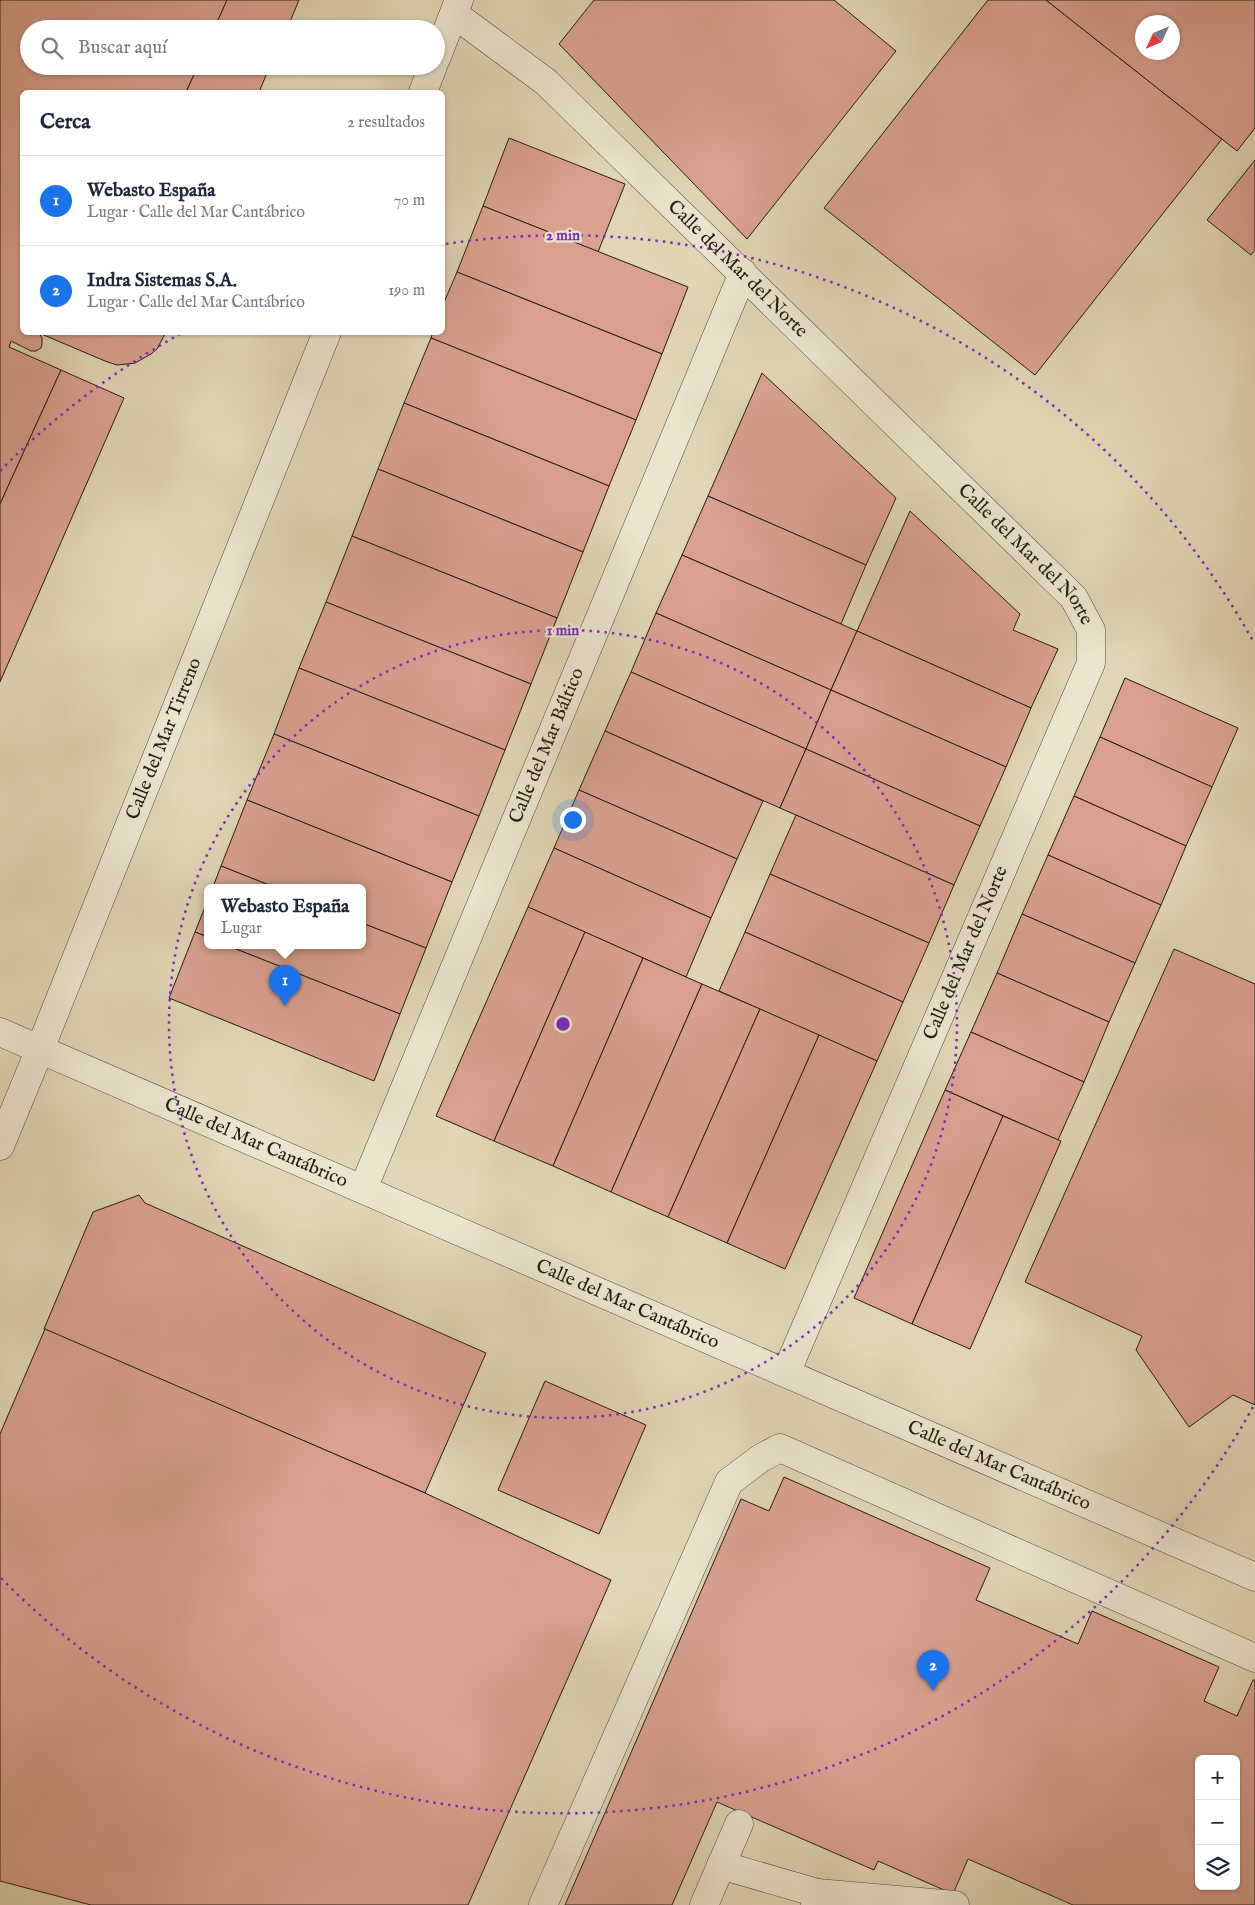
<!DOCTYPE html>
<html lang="es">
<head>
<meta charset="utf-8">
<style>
  body { margin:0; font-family:"IM FELL English",serif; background:#f2f2f3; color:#1f2937 }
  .controls { position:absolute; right:15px; bottom:15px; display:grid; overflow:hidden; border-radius:8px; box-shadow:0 1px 4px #0004 }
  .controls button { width:45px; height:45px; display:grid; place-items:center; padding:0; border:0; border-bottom:1px solid #e0e1e3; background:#fff; color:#1f2937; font:25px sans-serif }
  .compass { position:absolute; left:1135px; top:15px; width:45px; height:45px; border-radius:50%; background:#fff; box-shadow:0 1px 4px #0004; rotate:226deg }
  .you { position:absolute; left:572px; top:819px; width:18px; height:18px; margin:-12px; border:4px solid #fff; border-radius:50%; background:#1a73e8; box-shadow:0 0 0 8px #1a73e833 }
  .badge { display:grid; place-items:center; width:32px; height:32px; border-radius:50%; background:#1a73e8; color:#fff; font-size:16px; font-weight:700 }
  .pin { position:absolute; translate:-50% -41px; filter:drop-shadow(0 1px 2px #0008) }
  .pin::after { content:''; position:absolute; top:26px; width:18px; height:15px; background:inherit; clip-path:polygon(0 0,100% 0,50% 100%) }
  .popup { position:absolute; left:204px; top:884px; width:162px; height:65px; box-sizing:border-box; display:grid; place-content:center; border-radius:8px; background:#fff; filter:drop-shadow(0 1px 4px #0005); font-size:16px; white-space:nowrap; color:#747a83 }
  .popup b { font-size:19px; color:#1f2937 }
  .popup::after { content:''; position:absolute; left:50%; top:100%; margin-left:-10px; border:10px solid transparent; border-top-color:#fff }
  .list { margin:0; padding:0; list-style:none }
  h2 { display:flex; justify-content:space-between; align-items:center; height:65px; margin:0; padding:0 20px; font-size:21px }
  h2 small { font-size:16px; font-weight:400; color:#747a83 }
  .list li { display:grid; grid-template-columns:32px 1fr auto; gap:15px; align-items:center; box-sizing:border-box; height:90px; padding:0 20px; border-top:1px solid #e0e1e3 }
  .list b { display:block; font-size:19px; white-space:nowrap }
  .list p { margin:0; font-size:16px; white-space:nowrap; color:#747a83 }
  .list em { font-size:16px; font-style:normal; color:#747a83 }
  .icon { flex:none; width:28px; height:28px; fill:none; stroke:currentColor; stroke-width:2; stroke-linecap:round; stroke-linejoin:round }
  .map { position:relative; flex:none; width:1255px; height:1905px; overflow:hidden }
  .search { position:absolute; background:#fff; box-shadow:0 1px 4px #0004; left:20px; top:20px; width:425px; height:55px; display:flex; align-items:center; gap:12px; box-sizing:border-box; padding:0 18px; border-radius:28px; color:#747a83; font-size:19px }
  .panel { position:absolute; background:#fff; box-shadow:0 1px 4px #0004; left:20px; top:90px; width:425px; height:245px; border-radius:8px }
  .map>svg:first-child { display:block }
  .building { fill:#daa191; stroke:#241a13; fill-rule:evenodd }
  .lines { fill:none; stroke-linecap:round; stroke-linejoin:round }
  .minor-casing { stroke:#53493b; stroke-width:29 }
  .minor { stroke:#ebe4ce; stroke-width:28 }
  .ring { fill:none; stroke:#7b2cbf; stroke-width:2.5; stroke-dasharray:2.5 5 }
  .labels { text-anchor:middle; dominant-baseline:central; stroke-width:4.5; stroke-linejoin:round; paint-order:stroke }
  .street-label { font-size:19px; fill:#241a13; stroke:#ebe4ce }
  .centre { fill:#7b2cbf; stroke:#ebe4ce; stroke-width:2.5 }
  .ring-label { font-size:15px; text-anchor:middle; font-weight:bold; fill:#7b2cbf; stroke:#ebe4ce; stroke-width:4.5; stroke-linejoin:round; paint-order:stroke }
</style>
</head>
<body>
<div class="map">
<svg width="1255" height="1905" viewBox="0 0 1255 1905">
  <rect width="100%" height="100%" fill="#e0d5b4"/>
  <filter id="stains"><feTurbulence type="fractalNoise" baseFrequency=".004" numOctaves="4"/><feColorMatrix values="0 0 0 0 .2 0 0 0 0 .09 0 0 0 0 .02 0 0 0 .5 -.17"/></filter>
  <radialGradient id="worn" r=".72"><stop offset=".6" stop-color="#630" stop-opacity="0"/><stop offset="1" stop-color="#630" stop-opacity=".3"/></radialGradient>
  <g class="building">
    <polygon points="0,0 227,0 214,29 29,29 29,66 198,66 186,92 22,92 22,332 166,332 157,349 151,354 135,363 127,364 117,365 105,361 39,333 42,338 42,344 41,348 36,351 31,351 11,341 9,347 61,370 0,504"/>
    <polygon points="227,0 299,0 287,29 214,29"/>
    <polygon points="594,0 834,0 896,51 747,239 559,44"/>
    <polygon points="988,0 1046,0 1222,139 1035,375 824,208"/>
    <path d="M1046 0H1255V128L1237 151ZM1142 22H1172V52H1142Z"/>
    <polygon points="198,66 270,66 259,92 186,92"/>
    <polygon points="509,138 625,184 598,252 483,206"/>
    <polygon points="1255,160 1255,250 1251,255 1207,220"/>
    <polygon points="483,206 688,287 662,354 457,272"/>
    <polygon points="457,272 662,354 636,420 431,338 433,332 442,332 442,307"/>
    <polygon points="431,338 636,420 609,486 404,403"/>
    <polygon points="61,370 124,398 0,682 0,504"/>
    <polygon points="762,373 896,498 866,565 708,496"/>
    <polygon points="404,403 609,486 583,552 378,469"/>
    <polygon points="378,469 583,552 557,618 352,536"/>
    <polygon points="708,496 866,565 841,624 682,555"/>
    <polygon points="910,511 1020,614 1013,630 1058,649 1031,708 857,631"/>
    <polygon points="352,536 557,618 531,684 326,602"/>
    <polygon points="682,555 857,631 831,690 656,613"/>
    <polygon points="326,602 531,684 505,750 299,668"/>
    <polygon points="656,613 831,690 806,749 631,672"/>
    <polygon points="857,631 1031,708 1006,767 831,690"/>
    <polygon points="299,668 505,750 479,816 274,734"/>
    <polygon points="631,672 806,749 780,808 605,731"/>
    <polygon points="1125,678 1238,728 1212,787 1100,737"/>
    <polygon points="831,690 1006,767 980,826 806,749"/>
    <polygon points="605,731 763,801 737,859 579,790"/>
    <polygon points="274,734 479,816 452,882 247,800"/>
    <polygon points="1100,737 1212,787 1186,846 1074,796"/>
    <polygon points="806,749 980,826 954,885 780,808"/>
    <polygon points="579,790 737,859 711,918 554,848"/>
    <polygon points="1074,796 1186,846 1161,905 1048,855"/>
    <polygon points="247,800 452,882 426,948 362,923 362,887 274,887 221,866"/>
    <polygon points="796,815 954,885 929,943 770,874"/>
    <polygon points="554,848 711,918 686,977 528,907"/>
    <polygon points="1048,855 1161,905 1135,963 1022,914"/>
    <polygon points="221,866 274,887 213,887"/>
    <polygon points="770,874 929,943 903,1002 745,932"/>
    <polygon points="208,900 208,937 195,932"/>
    <polygon points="528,907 585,932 494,1141 436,1116"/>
    <polygon points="1022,914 1135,963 1109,1022 997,973"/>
    <polygon points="362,923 426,948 400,1014 226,945 362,945"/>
    <polygon points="195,932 208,937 208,945 226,945 400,1014 374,1081 169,998"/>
    <polygon points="585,932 643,958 553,1166 494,1141"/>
    <polygon points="745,932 903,1002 877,1061 719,991"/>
    <polygon points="1174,949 1255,984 1255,1405 1233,1395 1189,1427 1136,1350 1142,1336 1025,1282"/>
    <polygon points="643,958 702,984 611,1192 553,1166"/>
    <polygon points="997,973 1109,1022 1084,1082 971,1032"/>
    <polygon points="702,984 760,1009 668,1217 611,1192"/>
    <polygon points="760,1009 819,1035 727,1243 668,1217"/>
    <polygon points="971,1032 1084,1082 1058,1140 945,1090"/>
    <polygon points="819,1035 877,1061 785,1269 727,1243"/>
    <polygon points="945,1090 1003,1116 912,1324 854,1298"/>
    <polygon points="1003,1116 1061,1141 970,1349 912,1324"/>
    <polygon points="139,1195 145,1203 486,1353 425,1493 44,1329 93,1212"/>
    <polygon points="45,1329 425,1493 611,1580 468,1905 91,1905 0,1881 0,1434"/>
    <polygon points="545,1381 646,1425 599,1534 498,1490"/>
    <path d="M784 1477 990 1568 976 1600 1078 1644 1092 1611 1219 1667 1204 1701 1237 1716 1253 1680H1255V1905H1073L968 1859 953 1894 878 1861 874 1870 717 1802 672 1905H565L741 1499 769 1511ZM1199 1759H1236V1886H1199Z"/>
  </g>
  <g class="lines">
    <defs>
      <g id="minor">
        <path id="s1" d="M454 14 546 82 1074 598 1091 630V663L786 1373"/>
        <polyline points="436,59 459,0"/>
        <polyline points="423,92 433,66"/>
        <path id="s2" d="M0 1032 1255 1577"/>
        <path id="s3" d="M0 1146 40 1049 327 332"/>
        <path id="s4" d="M363 1189 743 273"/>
        <polyline points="721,1865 817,1893"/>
        <polyline points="543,1905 729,1482 761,1458 780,1448 1255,1658"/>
        <polyline points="704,1905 739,1824"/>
        <polyline points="815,1905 817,1893 955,1905"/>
      </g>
    </defs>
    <use href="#minor" class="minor-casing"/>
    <use href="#minor" class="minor"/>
  </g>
  <g class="ring">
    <circle cx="563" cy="1024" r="394"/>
    <path d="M1253 1407A789 789 0 0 1 0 1577M0 471A789 789 0 0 1 180 334M446 244A789 789 0 0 1 1253 641"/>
  </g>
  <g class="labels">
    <g class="street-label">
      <text stroke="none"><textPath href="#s1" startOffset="382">Calle del Mar del Norte</textPath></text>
      <text stroke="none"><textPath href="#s1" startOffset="788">Calle del Mar del Norte</textPath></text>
      <text stroke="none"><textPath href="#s3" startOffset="439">Calle del Mar Tirreno</textPath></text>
      <text stroke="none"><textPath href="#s4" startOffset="480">Calle del Mar Báltico</textPath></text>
      <text transform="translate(966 953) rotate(-67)">Calle del Mar del Norte</text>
      <text stroke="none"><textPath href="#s2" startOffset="279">Calle del Mar Cantábrico</textPath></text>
      <text stroke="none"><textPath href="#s2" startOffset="684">Calle del Mar Cantábrico</textPath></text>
      <text stroke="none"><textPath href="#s2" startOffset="1089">Calle del Mar Cantábrico</textPath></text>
    </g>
  </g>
  <circle cx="563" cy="1024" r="8" class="centre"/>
  <g class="ring-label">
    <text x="563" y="240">2 min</text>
    <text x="563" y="635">1 min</text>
  </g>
  <rect width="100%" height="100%" filter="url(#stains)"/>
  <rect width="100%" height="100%" fill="url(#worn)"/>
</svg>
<div class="controls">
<button>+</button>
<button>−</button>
<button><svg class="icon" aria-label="layers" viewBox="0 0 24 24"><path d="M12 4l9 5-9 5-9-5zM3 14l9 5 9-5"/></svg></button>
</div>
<svg class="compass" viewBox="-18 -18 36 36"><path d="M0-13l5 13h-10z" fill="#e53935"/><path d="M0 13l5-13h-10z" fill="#747a83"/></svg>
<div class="you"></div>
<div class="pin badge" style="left:285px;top:1006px">1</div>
<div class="popup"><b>Webasto España</b>Lugar</div>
<div class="pin badge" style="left:933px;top:1691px">2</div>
<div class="search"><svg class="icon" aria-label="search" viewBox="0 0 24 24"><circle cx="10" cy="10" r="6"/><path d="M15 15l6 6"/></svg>Buscar aquí</div>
<section class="panel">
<h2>Cerca<small>2 resultados</small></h2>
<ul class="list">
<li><span class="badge">1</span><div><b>Webasto España</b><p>Lugar · Calle del Mar Cantábrico</p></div><em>70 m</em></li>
<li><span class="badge">2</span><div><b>Indra Sistemas S.A.</b><p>Lugar · Calle del Mar Cantábrico</p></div><em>190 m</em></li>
</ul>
</section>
</div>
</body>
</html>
